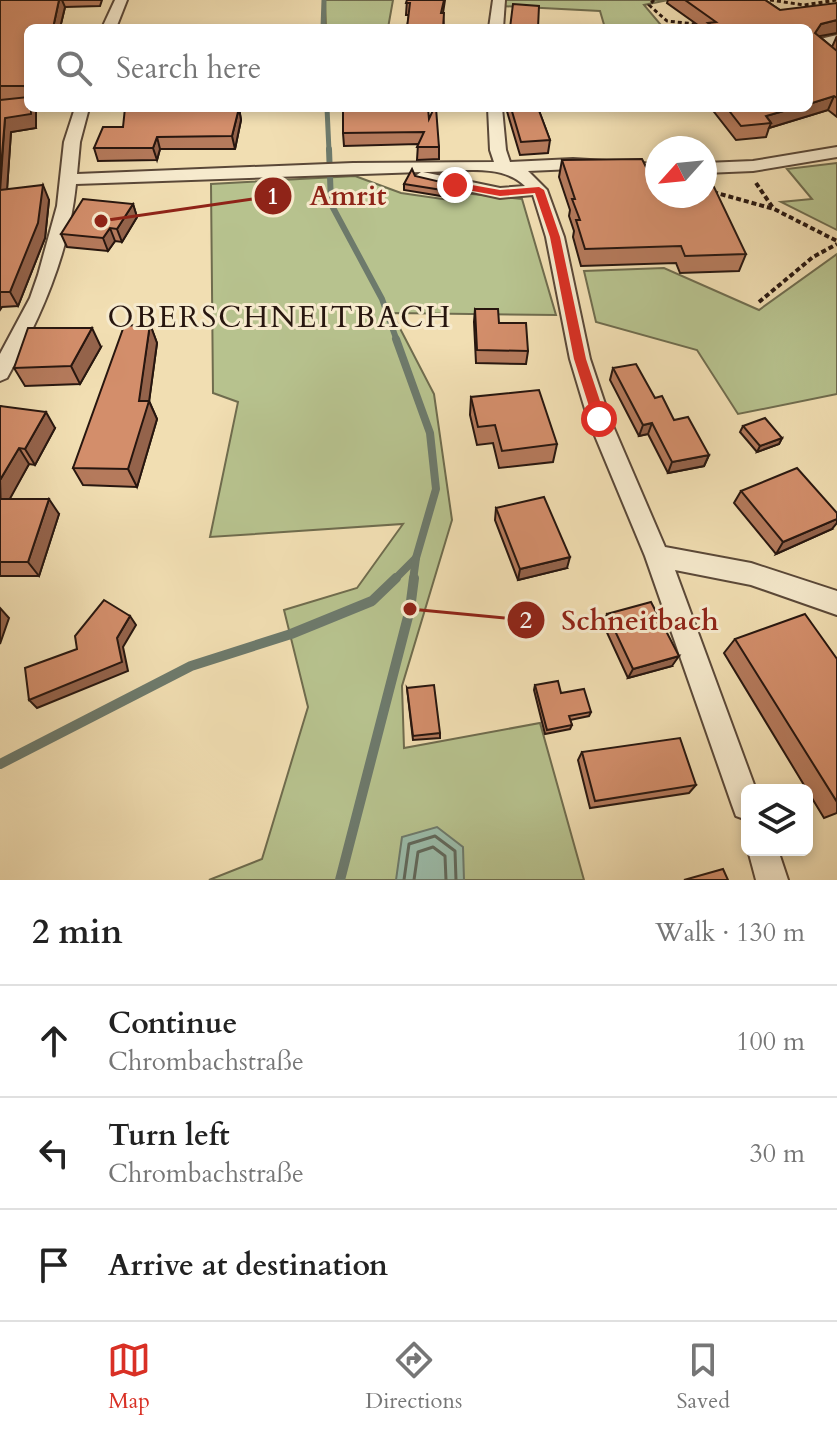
<!DOCTYPE html>
<html lang="en">
<head>
<meta charset="utf-8">
<style>
  body { margin:0; font-family:Cardo,serif; background:#f6f6f6; color:#222 }
  .controls { position:absolute; right:24px; bottom:24px; display:grid; overflow:hidden; border-radius:12px; box-shadow:0 4px 12px #0003 }
  .controls button { width:72px; height:72px; display:grid; place-items:center; padding:0; border:0; border-bottom:2px solid #e0e0e0; background:#fff; color:#222; font:40px sans-serif }
  .compass { position:absolute; left:645px; top:136px; width:72px; height:72px; border-radius:50%; background:#fff; box-shadow:0 4px 12px #0003; rotate:243deg }
  .stop { position:absolute; width:24px; height:24px; margin:-18px; border:6px solid #d93025; border-radius:50%; background:#fff }
  .stop.end { background:#d93025; border-color:#fff; box-shadow:0 2px 8px #0008 }
  .list { margin:0; padding:0; list-style:none }
  h2 { display:flex; justify-content:space-between; align-items:center; height:104px; margin:0; padding:0 32px; font-size:34px }
  h2 small { font-size:26px; font-weight:400; color:#767676 }
  .list li { display:grid; grid-template-columns:52px 1fr auto; gap:24px; align-items:center; box-sizing:border-box; height:112px; padding:0 32px; border-top:2px solid #e0e0e0 }
  .list b { display:block; font-size:30px; white-space:nowrap }
  .list p { margin:0; font-size:26px; white-space:nowrap; color:#767676 }
  .list em { font-size:26px; font-style:normal; color:#767676 }
  .icon { flex:none; width:44px; height:44px; fill:none; stroke:currentColor; stroke-width:2; stroke-linecap:round; stroke-linejoin:round }
  .map { position:relative; flex:none; width:837px; height:880px; overflow:hidden }
  .search { position:absolute; background:#fff; box-shadow:0 4px 12px #0003; left:24px; right:24px; top:24px; height:88px; display:flex; align-items:center; gap:20px; box-sizing:border-box; padding:0 28px; border-radius:12px; color:#767676; font-size:30px }
  .sheet { height:440px; background:#fff }
  nav { display:flex; justify-content:space-around; align-items:center; box-sizing:border-box; height:112px; border-top:2px solid #e0e0e0; background:#fff; font-size:22px; color:#767676 }
  nav a { display:grid; justify-items:center; gap:4px }
  nav .on { color:#d93025 }
  .map>svg:first-child { display:block }
  .green { fill:#b7c28e; stroke:#6f6c4e; stroke-width:2 }
  .water { fill:#9bbcaa; stroke:#6d7a6c; stroke-width:2 }
  .lines { fill:none; stroke-linecap:round; stroke-linejoin:round }
  .shore { stroke:#61695c; stroke-width:3 }
  .stream-far3 { stroke:#6d7a6c; stroke-width:5 }
  .stream-far2 { stroke:#6d7a6c; stroke-width:6 }
  .stream-far1 { stroke:#6d7a6c; stroke-width:8 }
  .stream { stroke:#6d7a6c; stroke-width:10 }
  .minor-casing { stroke:#5a4838; stroke-width:4 }
  .path-far1 { stroke:#27160f; stroke-width:3; stroke-dasharray:4 3; stroke-linecap:butt }
  .path { stroke:#27160f; stroke-width:4; stroke-dasharray:5 3; stroke-linecap:butt }
  .minor { fill:#f6eacd; fill-rule:evenodd }
  .wall { fill:#b57a5c; stroke:#27160f; stroke-width:2 }
  .shaded-wall { fill:#94634b; stroke:#27160f; stroke-width:2 }
  .building { fill:#d38e6b; stroke:#27160f; stroke-width:2 }
  .route { fill:#d93025 }
  .labels { text-anchor:middle; dominant-baseline:central; stroke-width:6; stroke-linejoin:round; paint-order:stroke }
  .quarter-label { font-size:30px; letter-spacing:2px; fill:#27160f; stroke:#f6eacd }
  .leader { fill:none; stroke:#8f2418; stroke-width:3 }
  .callout-dot { fill:#8f2418; stroke:#f6eacd; stroke-width:3 }
  .mark-label { font-size:24px; text-anchor:middle; font-weight:bold; fill:#fff }
  .callout-label { font-size:28px; text-anchor:middle; font-weight:bold; fill:#8f2418; stroke:#f6eacd; stroke-width:6; stroke-linejoin:round; paint-order:stroke }
</style>
</head>
<body>
<div class="map">
<svg width="837" height="880" viewBox="0 0 837 880">
  <rect width="100%" height="100%" fill="#f1deb2"/>
  <filter id="stains"><feTurbulence type="fractalNoise" baseFrequency=".0025" numOctaves="4"/><feColorMatrix values="0 0 0 0 .2 0 0 0 0 .09 0 0 0 0 .02 0 0 0 .5 -.17"/></filter>
  <radialGradient id="worn" r=".72"><stop offset=".6" stop-color="#630" stop-opacity="0"/><stop offset="1" stop-color="#630" stop-opacity=".3"/></radialGradient>
  <g class="green">
    <polygon points="325,0 393,0 388,28 326,28"/>
    <polygon points="502,0 668,0 644,5 661,25 659,28 605,28 600,11 501,6"/>
    <polygon points="837,163 837,230 781,202 812,199 787,169"/>
    <polygon points="355,176 401,193 456,201 462,193 522,199 556,315 392,313 434,394 452,520 402,686 404,748 540,723 584,880 209,880 262,859 308,707 284,610 357,588 403,524 210,537 238,402 213,393 211,184"/>
    <polygon points="837,254 837,394 738,414 697,350 596,322 584,271 664,268 759,310"/>
  </g>
  <polygon class="water" points="437,827 463,847 464,880 396,880 402,837"/>
  <g class="lines">
    <g class="shore">
      <polyline points="404,880 409,844 435,836 455,851 456,880"/>
      <polyline points="414,880 418,852 433,847 445,856 446,880"/>
    </g>
    <g class="stream-far3">
      <polyline points="323,28 324,0"/>
      <polyline points="327,108 329,151"/>
    </g>
    <polyline class="stream-far2" points="329,149 331,204 382,299 397,341"/>
    <g class="stream-far1">
      <polyline points="394,580 416,558 436,489 430,433 396,339"/>
      <polyline points="413,580 416,558"/>
    </g>
    <g class="stream">
      <polyline points="0,764 191,666 291,634 372,601 396,578"/>
      <polyline points="340,880 410,609 414,578"/>
    </g>
    <defs>
      <g id="minor">
        <polygon points="115,0 127,0 116,28 102,28"/>
        <polygon points="493,0 505,0 503,28 489,28"/>
        <polygon points="837,35 837,43 826,47 837,56 837,67 812,48 816,40"/>
        <path d="M75 108H89L80 142 77 174 353 163 494 162 490 150 488 108H502L506 150 510 162 573 159 657 164V174L573 169 528 171 547 190 564 237 590 359 610 419 665 547 751 563 837 591V615L751 585 675 570 756 790H747V820L736 816 732 805 645 556 588 419 570 359 546 237 533 195 500 198 416 180 414 177 421 172 76 184C69 254 41 317 7 378L0 381V354L30 298 38 275 57 206 64 142ZM423 172C456 172 501 162 525 186L500 188Z"/>
        <polygon points="837,147 837,157 753,171 705,173 705,163 753,161"/>
        <polygon points="748,850 778,850 788,880 756,880"/>
      </g>
    </defs>
    <use href="#minor" class="minor-casing"/>
    <g class="path-far1">
      <polyline points="654,0 649,5 667,21 704,25"/>
      <polyline points="770,0 804,5 837,0"/>
    </g>
    <g class="path">
      <polyline points="756,183 773,208"/>
      <polyline points="713,192 774,209 837,241"/>
      <polyline points="759,302 813,257 837,244"/>
    </g>
    <use href="#minor" class="minor"/>
  </g>
  <g class="wall">
    <polygon points="0,0 102,0 100,6 65,7 60,28 28,28 28,108 36,128 11,132 7,189 49,200 45,238 18,306 2,307 0,310"/>
    <polygon points="407,0 445,0 443,13 444,28 407,28 409,15 406,15"/>
    <polygon points="668,0 765,0 819,36 832,47 837,36 837,117 828,110 769,128 766,137 736,140 711,108 809,108 702,28 667,3"/>
    <polygon points="239,108 241,120 235,149 160,149 157,160 98,161 94,148 123,127"/>
    <polygon points="506,108 538,108 550,140 548,153 520,155"/>
    <polygon points="429,119 439,147 439,159 417,160 418,144 344,146 343,133"/>
    <polygon points="562,160 656,189 746,254 739,271 680,273 676,263 581,266 573,237 574,231 569,216 570,210 559,177"/>
    <polygon points="441,182 441,196 404,190 404,184"/>
    <polygon points="133,204 137,217 122,242 115,241 108,251 67,247 61,234"/>
    <polygon points="475,309 499,323 528,351 526,364 476,363 474,322"/>
    <polygon points="150,324 157,343 149,401 157,419 137,487 83,485 73,468"/>
    <polygon points="101,347 80,384 25,386 14,368"/>
    <polygon points="613,368 674,420 709,455 704,466 668,473 648,434 639,436 610,380"/>
    <polygon points="471,397 557,444 553,462 499,468 493,443 477,445 470,415"/>
    <polygon points="0,406 55,428 35,465 29,464 9,499 59,514 39,576 0,576"/>
    <polygon points="743,426 782,438 779,444 757,452 740,432"/>
    <polygon points="741,491 832,529 776,554 734,503"/>
    <polygon points="496,508 567,568 518,580 495,520"/>
    <polygon points="607,614 672,666 628,678 603,624"/>
    <polygon points="735,639 837,659 837,813 824,818 724,653"/>
    <polygon points="535,685 561,693 591,712 589,716 570,720 572,725 570,729 545,734 534,690"/>
    <polygon points="407,688 440,733 440,738 413,740"/>
    <polygon points="582,752 696,785 689,793 590,808 578,760"/>
  </g>
  <g class="shaded-wall">
    <polygon points="59,0 62,0 65,7 60,28 53,28"/>
    <polygon points="837,20 837,33 815,37 815,33 821,24"/>
    <polygon points="834,96 828,110 769,128 771,123 766,116 794,108 809,108 809,104"/>
    <polygon points="31,108 36,108 36,128 11,132 6,205 0,192 5,118"/>
    <polygon points="239,108 241,120 235,149 232,136"/>
    <polygon points="157,137 160,149 157,160 153,148"/>
    <polygon points="43,185 49,200 45,238 18,306 10,292"/>
    <polygon points="133,204 137,217 122,242 117,229"/>
    <polygon points="110,228 115,241 108,251 103,238"/>
    <polygon points="150,324 157,343 149,402 149,401 157,419 137,487 128,469"/>
    <polygon points="92,328 101,347 80,384 71,366"/>
    <polygon points="46,412 55,428 35,465 25,449"/>
    <polygon points="652,423 648,434 639,436 643,425"/>
    <polygon points="782,438 779,444 757,452 760,446"/>
    <polygon points="19,448 29,464 1,515 0,480"/>
    <polygon points="709,455 704,466 668,473 672,462"/>
    <polygon points="49,499 59,514 39,576 28,562"/>
    <polygon points="837,519 837,523 832,529 776,554 783,542"/>
    <polygon points="570,557 567,568 518,580 520,569"/>
    <polygon points="0,608 9,618 0,644"/>
    <polygon points="130,616 136,625 123,647 128,671 37,708 29,700 117,638"/>
    <polygon points="679,656 672,666 628,678 633,669"/>
  </g>
  <g class="building">
    <polygon points="0,0 59,0 53,28 28,28 28,91 24,86 0,86"/>
    <polygon points="407,0 444,0 441,13 444,13 443,28 407,28 410,3 406,3"/>
    <polygon points="685,0 765,0 780,10 837,3 837,20 821,24 815,33 837,51 837,98 834,96 809,104 809,28 703,28 712,26 708,23 716,22"/>
    <polygon points="513,4 539,6 538,28 510,28"/>
    <polygon points="28,97 28,108 31,108 31,114 5,118 0,180 0,100"/>
    <polygon points="125,108 239,108 232,136 157,137 153,148 94,148 103,127 123,127"/>
    <polygon points="384,108 428,108 429,119 434,108 436,108 439,147 417,147 424,132 343,133 343,109"/>
    <polygon points="511,108 538,108 550,140 521,142"/>
    <polygon points="727,108 794,108 766,116 771,123 741,126"/>
    <polygon points="642,159 657,189 657,196 705,196 705,188 714,187 746,254 685,256 681,246 585,249 576,220 580,220 572,199 575,199 562,160"/>
    <polygon points="412,169 415,176 441,182 442,190 404,184"/>
    <polygon points="43,185 38,223 10,292 0,292 0,190"/>
    <polygon points="83,199 133,204 117,229 110,228 103,238 61,234"/>
    <polygon points="475,309 498,309 499,323 526,323 528,351 477,350"/>
    <polygon points="150,324 139,401 149,401 128,469 73,468 124,326"/>
    <polygon points="28,328 92,328 71,366 14,368"/>
    <polygon points="636,364 655,398 662,396 674,420 688,417 709,455 672,462 652,423 643,425 613,368"/>
    <polygon points="539,390 557,444 502,451 495,425 478,427 471,397"/>
    <polygon points="0,406 46,412 25,449 19,448 0,480"/>
    <polygon points="765,418 782,438 760,446 743,426"/>
    <polygon points="797,468 837,513 837,519 783,542 741,491"/>
    <polygon points="544,497 570,557 520,569 496,508"/>
    <polygon points="0,499 49,499 28,562 0,562"/>
    <polygon points="104,600 130,616 117,638 122,662 29,700 25,668 77,649 75,636"/>
    <polygon points="651,602 679,656 633,669 607,614"/>
    <polygon points="805,614 837,659 837,802 735,639"/>
    <polygon points="558,681 561,693 584,689 591,712 569,716 572,725 547,730 535,685"/>
    <polygon points="434,685 440,733 413,736 407,688"/>
    <polygon points="680,738 696,785 595,801 582,752"/>
    <polygon points="723,869 728,880 684,880"/>
  </g>
  <polygon class="route" points="455,182 500,190 539,187 544,190 560,237 586,359 606,419 604,422 599,424 593,419 574,359 550,237 535,193 500,196 451,187"/>
  <g class="labels">
    <g class="quarter-label">
      <text x="280" y="317">OBERSCHNEITBACH</text>
    </g>
  </g>
  <path class="leader" d="M101 221L273 196M410 609L526 620"/>
  <g class="callout-dot">
    <circle cx="101" cy="221" r="8"/>
    <circle cx="410" cy="609" r="8"/>
    <circle cx="273" cy="196" r="20"/>
    <circle cx="526" cy="620" r="20"/>
  </g>
  <g class="mark-label">
    <text x="273" y="204">1</text>
    <text x="526" y="628">2</text>
  </g>
  <g class="callout-label">
    <text x="348" y="205">Amrit</text>
    <text x="640" y="630">Schneitbach</text>
  </g>
  <rect width="100%" height="100%" filter="url(#stains)"/>
  <rect width="100%" height="100%" fill="url(#worn)"/>
</svg>
<div class="controls">
<button><svg class="icon" aria-label="layers" viewBox="0 0 24 24"><path d="M12 4l9 5-9 5-9-5zM3 14l9 5 9-5"/></svg></button>
</div>
<svg class="compass" viewBox="-18 -18 36 36"><path d="M0-13l5 13h-10z" fill="#e53935"/><path d="M0 13l5-13h-10z" fill="#767676"/></svg>
<div class="stop" style="left:599px;top:419px"></div>
<div class="stop end" style="left:455px;top:185px"></div>
<div class="search"><svg class="icon" aria-label="search" viewBox="0 0 24 24"><circle cx="10" cy="10" r="6"/><path d="M15 15l6 6"/></svg>Search here</div>
</div>
<section class="sheet">
<h2>2 min<small>Walk · 130 m</small></h2>
<ul class="list">
<li><svg class="icon" aria-label="ahead" viewBox="0 0 24 24"><path d="M12 20V5M6 11l6-6 6 6"/></svg><div><b>Continue</b><p>Chrombachstraße</p></div><em>100 m</em></li>
<li><svg class="icon" aria-label="left" viewBox="0 0 24 24"><path d="M17 20v-9H6M10 6l-5 5 5 5"/></svg><div><b>Turn left</b><p>Chrombachstraße</p></div><em>30 m</em></li>
<li><svg class="icon" aria-label="arrive" viewBox="0 0 24 24"><path d="M6 21V4h12l-3 4 3 4H6"/></svg><div><b>Arrive at destination</b></div></li>
</ul>
</section>
<nav>
<a class="on"><svg class="icon" aria-label="map" viewBox="0 0 24 24"><path d="M3 6l6-2 6 2 6-2v14l-6 2-6-2-6 2zM9 4v14M15 6v14"/></svg>Map</a>
<a><svg class="icon" aria-label="directions" viewBox="0 0 24 24"><path d="M12 3l9 9-9 9-9-9zM9 14v-3h6M13 9l2 2-2 2"/></svg>Directions</a>
<a><svg class="icon" aria-label="saved" viewBox="0 0 24 24"><path d="M7 4h10v16l-5-4-5 4z"/></svg>Saved</a>
</nav>
</body>
</html>
